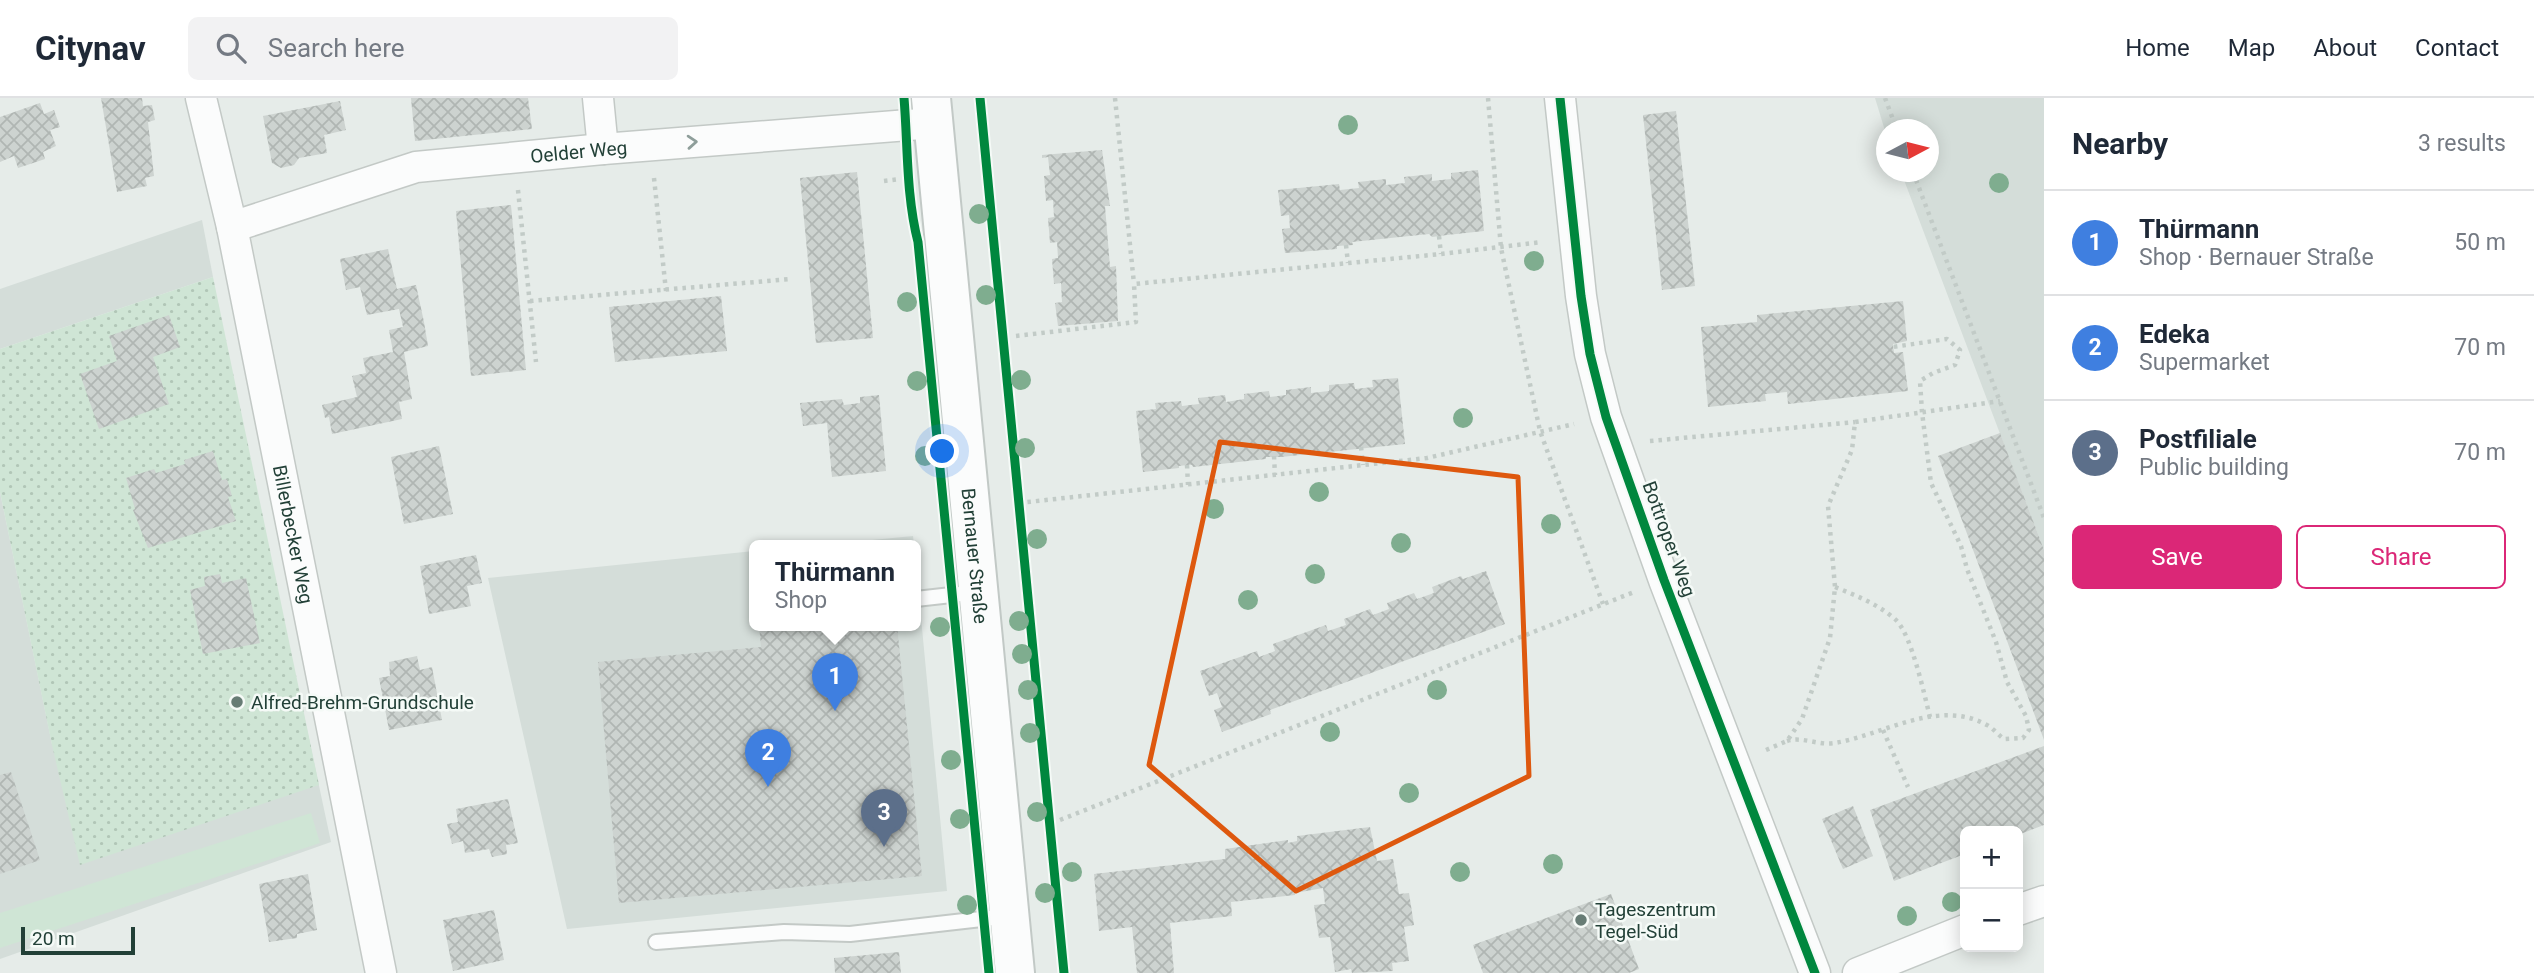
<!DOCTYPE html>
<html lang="en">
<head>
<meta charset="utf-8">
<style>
  body { margin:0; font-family:Roboto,sans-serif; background:#f2f2f3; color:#1f2937 }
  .controls { position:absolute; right:21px; bottom:21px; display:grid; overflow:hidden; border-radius:10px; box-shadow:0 4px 18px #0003 }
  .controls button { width:63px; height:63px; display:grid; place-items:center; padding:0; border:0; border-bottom:2px solid #e0e1e3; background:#fff; color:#1f2937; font:35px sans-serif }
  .compass { position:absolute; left:1876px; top:21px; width:63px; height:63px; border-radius:50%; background:#fff; box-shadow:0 4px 18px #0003; rotate:83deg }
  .scale { position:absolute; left:21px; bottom:18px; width:114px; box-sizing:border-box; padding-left:7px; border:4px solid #224037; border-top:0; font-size:19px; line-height:24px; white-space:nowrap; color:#224037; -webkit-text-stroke:5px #f5faf7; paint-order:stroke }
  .you { position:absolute; left:943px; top:354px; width:24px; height:24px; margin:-18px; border:5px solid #fff; border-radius:50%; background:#1a73e8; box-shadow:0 0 0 10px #1a73e833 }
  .badge { display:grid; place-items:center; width:46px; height:46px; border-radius:50%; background:#db2777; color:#fff; font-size:23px; font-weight:700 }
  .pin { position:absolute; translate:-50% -58px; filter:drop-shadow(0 2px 4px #0008) }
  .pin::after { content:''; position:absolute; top:37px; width:24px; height:21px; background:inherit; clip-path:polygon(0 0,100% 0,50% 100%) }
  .popup { position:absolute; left:749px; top:442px; width:172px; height:91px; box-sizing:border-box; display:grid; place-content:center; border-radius:10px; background:#fff; filter:drop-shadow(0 2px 5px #0005); font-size:23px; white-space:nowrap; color:#747a83 }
  .popup b { font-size:26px; color:#1f2937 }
  .popup::after { content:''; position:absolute; left:50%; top:100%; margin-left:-14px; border:14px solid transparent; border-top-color:#fff }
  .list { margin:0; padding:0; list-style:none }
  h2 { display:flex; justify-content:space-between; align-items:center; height:91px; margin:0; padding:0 28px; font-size:30px }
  h2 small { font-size:23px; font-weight:400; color:#747a83 }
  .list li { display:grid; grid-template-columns:46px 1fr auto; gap:21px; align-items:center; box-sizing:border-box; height:105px; padding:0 28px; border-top:2px solid #e0e1e3 }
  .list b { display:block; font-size:26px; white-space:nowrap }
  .list p { margin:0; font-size:23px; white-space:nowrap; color:#747a83 }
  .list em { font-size:23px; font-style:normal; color:#747a83 }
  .actions { display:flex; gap:14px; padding:21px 28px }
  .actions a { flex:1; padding:16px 0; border:2px solid #db2777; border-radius:10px; text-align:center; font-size:24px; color:#db2777 }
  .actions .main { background:#db2777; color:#fff }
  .icon { flex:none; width:38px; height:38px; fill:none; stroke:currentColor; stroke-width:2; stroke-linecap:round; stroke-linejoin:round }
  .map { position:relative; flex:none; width:2044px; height:875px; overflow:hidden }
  header { display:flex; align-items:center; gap:42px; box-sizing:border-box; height:98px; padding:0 35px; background:#fff; border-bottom:2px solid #e0e1e3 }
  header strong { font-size:33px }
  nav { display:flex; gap:38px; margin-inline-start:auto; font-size:24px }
  .search { width:490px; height:63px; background:#f2f2f3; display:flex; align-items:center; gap:18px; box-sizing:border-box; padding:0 24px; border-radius:10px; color:#747a83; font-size:26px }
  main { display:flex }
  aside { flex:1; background:#fff }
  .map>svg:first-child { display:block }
  .built { fill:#d4ddd9 }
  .park { fill:url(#park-dots) }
  .pitch { fill:#cfe5d5 }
  .building { fill:url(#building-cross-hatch) }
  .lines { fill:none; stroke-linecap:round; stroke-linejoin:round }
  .lane-casing { stroke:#c3c9c6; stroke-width:18 }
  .street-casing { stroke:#c3c9c6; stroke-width:33 }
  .secondary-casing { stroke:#c2c9c6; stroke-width:42 }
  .path { stroke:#c2cbc7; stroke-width:4.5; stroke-dasharray:3.5 5; stroke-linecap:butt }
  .lane { stroke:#fbfcfc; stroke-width:14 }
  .street { stroke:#fbfcfc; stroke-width:30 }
  .secondary { stroke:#fbfcfc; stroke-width:38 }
  .cycleway-casing { stroke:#f5faf7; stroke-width:13 }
  .cycleway { stroke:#00873e; stroke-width:9 }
  .tree { fill:#7fad8f }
  .oneway { stroke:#8e9e9a }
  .marked { fill:none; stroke:#de580e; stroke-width:5; stroke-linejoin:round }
  .poi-dot { fill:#677c75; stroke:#f5faf7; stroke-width:2.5 }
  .labels { text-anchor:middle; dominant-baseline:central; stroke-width:5; stroke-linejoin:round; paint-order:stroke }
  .street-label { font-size:19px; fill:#224037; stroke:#f5faf7 }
  .poi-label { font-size:19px; fill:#224037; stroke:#f5faf7; text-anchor:start }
</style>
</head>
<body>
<header>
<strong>Citynav</strong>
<div class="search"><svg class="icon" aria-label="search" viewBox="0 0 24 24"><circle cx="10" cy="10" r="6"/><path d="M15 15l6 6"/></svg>Search here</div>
<nav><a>Home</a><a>Map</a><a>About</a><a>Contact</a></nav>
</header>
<main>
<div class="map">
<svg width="2044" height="875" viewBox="0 0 2044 875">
  <defs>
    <pattern id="park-dots" width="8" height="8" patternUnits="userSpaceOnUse" patternTransform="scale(1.75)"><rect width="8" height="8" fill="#cfe5d5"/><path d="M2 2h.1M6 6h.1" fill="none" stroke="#b1c6b7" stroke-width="1.8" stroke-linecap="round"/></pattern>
    <pattern id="building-cross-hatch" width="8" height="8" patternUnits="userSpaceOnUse" patternTransform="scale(1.75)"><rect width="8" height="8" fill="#cdd3d0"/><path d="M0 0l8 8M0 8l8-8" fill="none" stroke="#b0b6b3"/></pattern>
  </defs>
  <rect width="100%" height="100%" fill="#e6ece9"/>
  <g class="built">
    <polygon points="1875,0 2044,0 2044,452 1901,74 1928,74 1928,32 1886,32 1886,36"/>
    <polygon points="202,122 213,179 0,251 0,191"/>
    <polygon points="0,394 52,646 292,561 331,744 0,861"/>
    <polygon points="913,438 914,447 821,447"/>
    <polygon points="754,453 754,527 916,527 916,467 947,793 567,831 488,480"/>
  </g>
  <polygon class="park" points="213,179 319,687 80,767 52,647 0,394 0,251"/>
  <polygon class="pitch" points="311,715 320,745 0,850 0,815"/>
  <g class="building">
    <polygon points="101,0 142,0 143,8 152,7 155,22 148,24 154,78 145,80 147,88 117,94"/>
    <polygon points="411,0 528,0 532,31 415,43"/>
    <polygon points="340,3 346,32 324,37 327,55 299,60 294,67 281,70 272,65 263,18"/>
    <polygon points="40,5 44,16 54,12 60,29 50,32 56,48 43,54 45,61 18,70 14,58 0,64 0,19"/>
    <polygon points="1676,13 1695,188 1662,192 1643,17"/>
    <polygon points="1102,52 1110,108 1105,108 1110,169 1116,168 1118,223 1058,228 1055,205 1062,204 1061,185 1054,186 1052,161 1058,160 1057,144 1050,145 1048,120 1054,119 1053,102 1046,103 1044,78 1050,77 1048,59 1042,60 1042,57"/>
    <polygon points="1478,72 1484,133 1447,137 1432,139 1429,136 1352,144 1353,147 1337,148 1337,151 1285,155 1282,131 1290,130 1289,117 1281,118 1278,92 1339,86 1340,92 1359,90 1358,84 1386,81 1386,87 1405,85 1404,79 1432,76 1432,83 1451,81 1451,75"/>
    <polygon points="857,74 873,240 816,245 800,80"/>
    <polygon points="511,107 526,272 471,278 456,113"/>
    <polygon points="388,151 397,191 416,187 424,224 428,248 404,254 412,301 399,304 402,321 332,336 329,319 325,320 322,307 357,299 352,278 366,275 363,260 393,254 389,232 403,229 399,211 367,217 360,189 346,192 340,161"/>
    <polygon points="721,198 727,253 615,264 609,209"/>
    <polygon points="1903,203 1907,243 1893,246 1894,255 1903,254 1908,293 1788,306 1787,294 1765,296 1766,303 1708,309 1701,229 1757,224 1757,217"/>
    <polygon points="169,217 180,249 153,259 169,306 99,331 80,276 117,263 109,238"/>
    <polygon points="1398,280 1405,346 1281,359 1266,359 1266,361 1193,369 1192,367 1187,367 1179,368 1179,370 1143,374 1136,313 1156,311 1155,305 1181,303 1182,308 1199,306 1198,300 1225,297 1226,304 1244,301 1244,296 1269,293 1270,299 1286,297 1286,292 1311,289 1311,295 1329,293 1329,287 1354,285 1355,291 1373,289 1372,282"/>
    <polygon points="879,297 886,373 832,379 827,325 803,328 800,305 842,301 844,307 860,305 860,299"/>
    <polygon points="2000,335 2044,452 2044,642 1938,358"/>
    <polygon points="439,348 453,416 404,426 391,359"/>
    <polygon points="213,353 222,382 227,381 232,398 228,399 236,423 148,450 133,412 135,411 126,380 154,371 156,375 185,366 184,362"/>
    <polygon points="476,457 482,485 467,488 471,508 429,516 420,468"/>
    <polygon points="1486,473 1505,526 1270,612 1271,616 1222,634 1214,612 1222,609 1217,595 1209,598 1200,573 1257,553 1259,559 1275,553 1273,546 1326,527 1328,533 1346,527 1344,521 1370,511 1373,517 1389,511 1387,505 1414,495 1417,501 1434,495 1432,489 1461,478 1463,481"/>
    <polygon points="220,476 222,485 246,480 260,545 203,556 190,492 205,488 204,479"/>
    <polygon points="759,527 897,527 922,778 619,805 598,564 761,549"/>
    <polygon points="417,558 420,572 432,569 442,622 389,632 379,580 390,578 389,564"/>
    <polygon points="2044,648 2044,727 2018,737 2018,733 1965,733 1965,756 1894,783 1870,712"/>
    <polygon points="11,674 40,762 0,776 0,677"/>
    <polygon points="508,701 518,745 506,747 507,756 492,759 489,751 465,755 463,743 452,746 447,726 458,724 456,711"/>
    <polygon points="1853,708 1873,758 1843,771 1822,721"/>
    <polygon points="1370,729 1377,763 1393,761 1399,796 1409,795 1414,827 1404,829 1409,863 1392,865 1393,873 1352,875 1351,871 1335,874 1330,839 1319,840 1314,807 1325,806 1323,790 1295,795 1295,797 1231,804 1232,818 1170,825 1174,875 1137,875 1132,829 1099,833 1094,776 1225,761 1225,751 1288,742 1288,745 1297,743 1297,738"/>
    <polygon points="308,776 317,832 297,836 297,840 269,844 259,786"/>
    <polygon points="1611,796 1639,871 1629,875 1483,875 1473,847"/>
    <polygon points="494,812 504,862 453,873 443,822"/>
    <polygon points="899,854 901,875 835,875 834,860"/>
  </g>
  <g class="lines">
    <defs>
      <g id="lane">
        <polyline points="916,501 978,494"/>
        <polyline points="656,844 784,834 850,836 1008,818"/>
      </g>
      <g id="street">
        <path id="s1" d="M201 0 232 129 381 875"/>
        <polyline points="598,0 603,51"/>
        <polyline points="1560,0 1581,198 1590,256 1606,319 1664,482 1815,875"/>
        <path id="s2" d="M232 129 416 69 603 51 934 25"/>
        <polyline points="2018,812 2044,803"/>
        <polyline points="1858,875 1965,832"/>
      </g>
      <g id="secondary">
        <path id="s3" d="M931 0 1015 875"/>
      </g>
    </defs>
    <use href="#lane" class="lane-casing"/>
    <use href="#street" class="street-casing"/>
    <use href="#secondary" class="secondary-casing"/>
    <g class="path">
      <polyline points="1115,0 1134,186"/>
      <polyline points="1488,0 1501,150 1540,333 1603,506"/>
      <polyline points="1885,0 1897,32"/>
      <polyline points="1913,74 2044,420"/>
      <polyline points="654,80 666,193"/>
      <polyline points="884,83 900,81"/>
      <polyline points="518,92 536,264"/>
      <polyline points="1439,138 1441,156"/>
      <polyline points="1346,147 1348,165"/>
      <polyline points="530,203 791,181"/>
      <polyline points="1016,238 1136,224 1134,186 1441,156 1542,144"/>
      <polyline points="1650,343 1855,324"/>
      <polyline points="1361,349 1363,367"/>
      <polyline points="1274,358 1275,377"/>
      <polyline points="1187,367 1188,387"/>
      <polyline points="1019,405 1427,360 1574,326"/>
      <path d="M1835 489C1857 498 1878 506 1896 522 1912 538 1924 596 1930 619"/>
      <polyline points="1883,632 1908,689"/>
      <path d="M1787 643C1802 638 1819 648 1835 645 1883 637 1938 600 1987 627 1993 630 1998 637 2004 641L2023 640 2029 632 2026 618 2007 584 1996 544 1967 471 1961 448 1931 385 1922 314 1920 283 1933 275 1955 267 1960 252 1947 241 1893 249"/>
      <polyline points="1766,652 1787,643 1802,621 1830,540 1835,489 1828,408 1852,352 1855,324 2000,303"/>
      <polyline points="1060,722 1634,494"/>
    </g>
    <use href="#lane" class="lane"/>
    <use href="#street" class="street"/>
    <use href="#secondary" class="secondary"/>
    <defs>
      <g id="cycleway">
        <path d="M904 0C908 48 906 97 918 144L989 875"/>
        <polyline points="980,0 1064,875"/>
        <polyline points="1560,0 1581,198 1590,256 1606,319 1664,482 1815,875"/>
      </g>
    </defs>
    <use href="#cycleway" class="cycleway-casing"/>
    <use href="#cycleway" class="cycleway"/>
  </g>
  <g class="tree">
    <circle cx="1348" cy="27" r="10"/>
    <circle cx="1999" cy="85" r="10"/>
    <circle cx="979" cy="116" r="10"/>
    <circle cx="1534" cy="163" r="10"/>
    <circle cx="986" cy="197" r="10"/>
    <circle cx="907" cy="204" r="10"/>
    <circle cx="1021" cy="282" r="10"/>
    <circle cx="917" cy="283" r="10"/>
    <circle cx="1463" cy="320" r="10"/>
    <circle cx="1025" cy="350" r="10"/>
    <circle cx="925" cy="358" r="10"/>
    <circle cx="1319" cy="394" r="10"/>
    <circle cx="1214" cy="411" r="10"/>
    <circle cx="1551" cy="426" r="10"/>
    <circle cx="1037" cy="441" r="10"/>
    <circle cx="1401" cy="445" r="10"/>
    <circle cx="1315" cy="476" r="10"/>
    <circle cx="1248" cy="502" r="10"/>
    <circle cx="1019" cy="523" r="10"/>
    <circle cx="940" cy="529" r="10"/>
    <circle cx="1022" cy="556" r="10"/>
    <circle cx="1028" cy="592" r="10"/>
    <circle cx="1437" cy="592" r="10"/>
    <circle cx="1330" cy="634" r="10"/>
    <circle cx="1030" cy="635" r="10"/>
    <circle cx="951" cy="662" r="10"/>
    <circle cx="1409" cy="695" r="10"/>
    <circle cx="1037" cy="714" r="10"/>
    <circle cx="960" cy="721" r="10"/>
    <circle cx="1553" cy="766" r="10"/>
    <circle cx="1072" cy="774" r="10"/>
    <circle cx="1460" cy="774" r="10"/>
    <circle cx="1045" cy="795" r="10"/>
    <circle cx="1952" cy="804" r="10"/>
    <circle cx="967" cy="807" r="10"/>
    <circle cx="1907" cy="818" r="10"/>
  </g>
  <defs><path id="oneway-chevron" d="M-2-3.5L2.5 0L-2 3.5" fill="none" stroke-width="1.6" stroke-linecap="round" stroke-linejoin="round" transform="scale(1.75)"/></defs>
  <use class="oneway" href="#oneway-chevron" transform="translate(692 44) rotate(-4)"/>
  <path class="marked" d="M1220 344 1518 379 1529 678 1296 793 1149 667Z"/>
  <g class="poi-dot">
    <circle cx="237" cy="604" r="7"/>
    <circle cx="1581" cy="822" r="7"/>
  </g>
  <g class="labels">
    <g class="street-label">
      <text stroke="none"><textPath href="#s2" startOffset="357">Oelder Weg</textPath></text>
      <text stroke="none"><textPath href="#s1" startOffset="446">Billerbecker Weg</textPath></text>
      <text transform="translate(1669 441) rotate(70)">Bottroper Weg</text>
      <text stroke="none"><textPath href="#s3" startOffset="460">Bernauer Straße</textPath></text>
    </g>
    <g class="poi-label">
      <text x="251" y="604">Alfred-Brehm-Grundschule</text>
      <text x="1595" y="811">Tageszentrum<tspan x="1595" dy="22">Tegel-Süd</tspan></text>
    </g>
  </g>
</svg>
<div class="controls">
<button>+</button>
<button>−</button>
</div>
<svg class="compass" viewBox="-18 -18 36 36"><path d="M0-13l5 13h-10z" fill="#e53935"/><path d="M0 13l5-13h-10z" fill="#747a83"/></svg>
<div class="scale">20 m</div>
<div class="you"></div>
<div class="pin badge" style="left:835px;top:613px;background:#3f7fe0">1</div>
<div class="popup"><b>Thürmann</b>Shop</div>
<div class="pin badge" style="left:768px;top:689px;background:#3f7fe0">2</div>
<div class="pin badge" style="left:884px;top:749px;background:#5c6f8a">3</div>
</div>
<aside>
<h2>Nearby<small>3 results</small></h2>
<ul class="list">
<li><span class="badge" style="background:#3f7fe0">1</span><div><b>Thürmann</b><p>Shop · Bernauer Straße</p></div><em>50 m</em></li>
<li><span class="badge" style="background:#3f7fe0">2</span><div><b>Edeka</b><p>Supermarket</p></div><em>70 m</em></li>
<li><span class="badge" style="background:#5c6f8a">3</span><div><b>Postfiliale</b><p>Public building</p></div><em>70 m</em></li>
</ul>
<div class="actions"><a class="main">Save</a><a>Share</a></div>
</aside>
</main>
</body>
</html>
